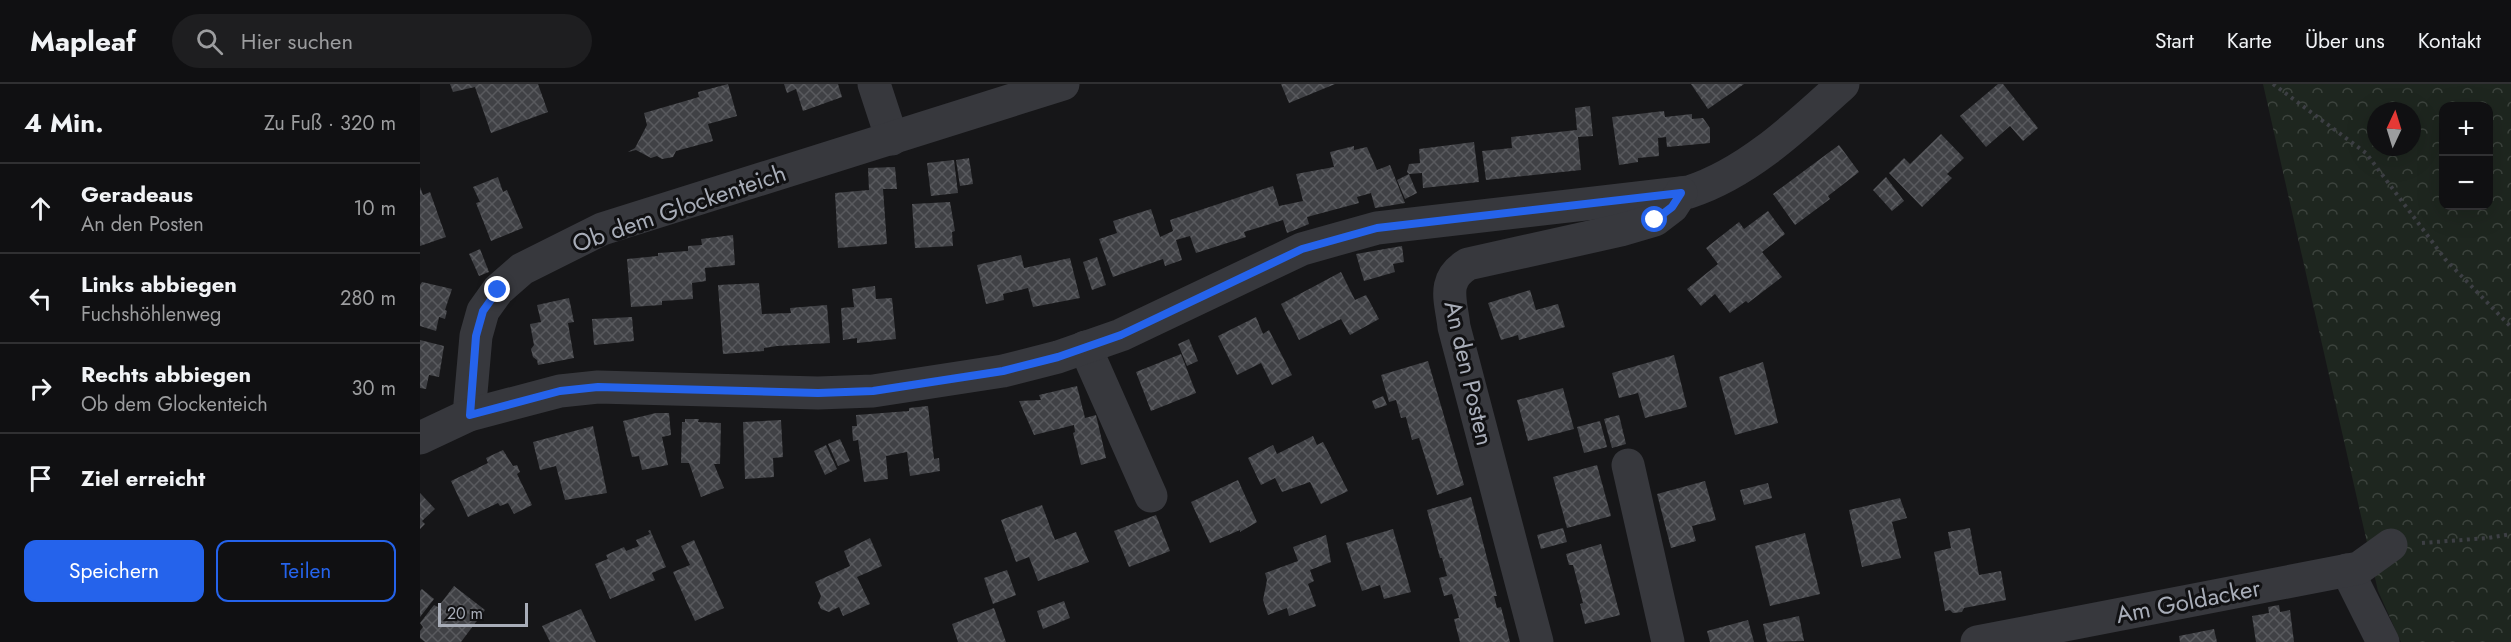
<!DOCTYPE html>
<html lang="de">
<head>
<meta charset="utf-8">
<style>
  body { margin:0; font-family:Jost,sans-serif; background:#1e1e20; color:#f1f3f6 }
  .controls { position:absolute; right:18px; top:18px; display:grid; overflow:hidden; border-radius:12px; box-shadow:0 6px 24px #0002 }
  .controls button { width:54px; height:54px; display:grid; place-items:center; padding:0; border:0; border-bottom:2px solid #303032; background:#101012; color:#f1f3f6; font:30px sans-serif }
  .compass { position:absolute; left:1947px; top:18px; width:54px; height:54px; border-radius:50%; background:#101012; box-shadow:0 6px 24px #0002; rotate:4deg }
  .scale { position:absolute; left:18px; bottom:15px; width:90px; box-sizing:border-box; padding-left:6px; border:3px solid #a8adb8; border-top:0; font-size:16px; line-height:21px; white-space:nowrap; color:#a8adb8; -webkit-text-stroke:4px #111113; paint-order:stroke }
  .stop { position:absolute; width:18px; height:18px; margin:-14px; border:4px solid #2563eb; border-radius:50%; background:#fff }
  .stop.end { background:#2563eb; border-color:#fff; box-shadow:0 2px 6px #0008 }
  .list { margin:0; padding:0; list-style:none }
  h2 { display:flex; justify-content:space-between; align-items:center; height:78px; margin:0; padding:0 24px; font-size:26px }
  h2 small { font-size:20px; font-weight:400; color:#9c9d9f }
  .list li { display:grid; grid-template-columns:39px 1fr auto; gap:18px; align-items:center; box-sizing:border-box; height:90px; padding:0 24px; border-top:2px solid #303032 }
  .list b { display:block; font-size:22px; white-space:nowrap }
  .list p { margin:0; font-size:20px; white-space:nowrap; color:#9c9d9f }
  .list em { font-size:20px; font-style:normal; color:#9c9d9f }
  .actions { display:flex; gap:12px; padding:18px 24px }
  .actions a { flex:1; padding:14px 0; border:2px solid #2563eb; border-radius:12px; text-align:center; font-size:21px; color:#2563eb }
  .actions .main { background:#2563eb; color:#fff }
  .icon { flex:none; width:33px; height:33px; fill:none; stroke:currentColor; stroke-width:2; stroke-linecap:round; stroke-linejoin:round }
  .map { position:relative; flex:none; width:2091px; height:558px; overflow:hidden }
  header { display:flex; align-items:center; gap:36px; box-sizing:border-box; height:84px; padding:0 30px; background:#101012; border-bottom:2px solid #303032 }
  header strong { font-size:28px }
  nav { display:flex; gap:33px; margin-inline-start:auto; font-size:21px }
  .search { width:420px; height:54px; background:#1e1e20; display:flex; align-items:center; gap:15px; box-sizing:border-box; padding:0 21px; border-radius:33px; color:#9c9d9f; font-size:22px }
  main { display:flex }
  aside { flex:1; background:#101012 }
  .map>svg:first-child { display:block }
  .forest { fill:url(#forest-crowns); fill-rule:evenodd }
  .building { fill:url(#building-cross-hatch) }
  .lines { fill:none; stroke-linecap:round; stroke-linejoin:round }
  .path { stroke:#3d3f44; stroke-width:4; stroke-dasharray:3 4.5; stroke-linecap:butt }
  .minor { stroke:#37383d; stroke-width:33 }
  .route { stroke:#2563eb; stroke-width:8 }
  .labels { text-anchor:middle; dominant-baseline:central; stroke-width:6; stroke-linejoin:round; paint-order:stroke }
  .street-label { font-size:24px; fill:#a8adb8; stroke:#111113 }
</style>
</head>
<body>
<header>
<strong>Mapleaf</strong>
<div class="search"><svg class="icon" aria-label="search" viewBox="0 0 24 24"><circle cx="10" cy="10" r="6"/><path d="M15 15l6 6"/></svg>Hier suchen</div>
<nav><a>Start</a><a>Karte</a><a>Über uns</a><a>Kontakt</a></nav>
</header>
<main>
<aside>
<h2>4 Min.<small>Zu Fuß · 320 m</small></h2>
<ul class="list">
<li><svg class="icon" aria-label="ahead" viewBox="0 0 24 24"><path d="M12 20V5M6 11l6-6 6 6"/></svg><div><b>Geradeaus</b><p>An den Posten</p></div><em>10 m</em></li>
<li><svg class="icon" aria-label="left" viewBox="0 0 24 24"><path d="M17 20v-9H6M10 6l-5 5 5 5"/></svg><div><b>Links abbiegen</b><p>Fuchshöhlenweg</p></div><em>280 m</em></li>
<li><svg class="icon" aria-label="right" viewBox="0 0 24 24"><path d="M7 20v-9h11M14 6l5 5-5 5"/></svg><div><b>Rechts abbiegen</b><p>Ob dem Glockenteich</p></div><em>30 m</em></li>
<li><svg class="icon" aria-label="arrive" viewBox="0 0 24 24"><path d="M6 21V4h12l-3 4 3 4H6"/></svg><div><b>Ziel erreicht</b></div></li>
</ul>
<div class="actions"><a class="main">Speichern</a><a>Teilen</a></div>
</aside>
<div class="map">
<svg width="2091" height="558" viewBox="0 0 2091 558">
  <defs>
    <pattern id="forest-crowns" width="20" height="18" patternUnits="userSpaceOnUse" patternTransform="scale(1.5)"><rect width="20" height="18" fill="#1e261f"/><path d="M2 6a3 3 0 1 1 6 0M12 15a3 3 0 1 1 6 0" fill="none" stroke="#3c433d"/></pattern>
    <pattern id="building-cross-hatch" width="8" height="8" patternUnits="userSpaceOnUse" patternTransform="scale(1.5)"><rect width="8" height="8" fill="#404145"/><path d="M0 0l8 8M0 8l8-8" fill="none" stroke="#595a5e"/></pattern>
  </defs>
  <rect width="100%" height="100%" fill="#161618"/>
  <path class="forest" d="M1843 0H2091V558H1981L1958 507ZM2024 22H2068V122H2024ZM1956 27H1992V63H1956Z"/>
  <g class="building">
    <polygon points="30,0 118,0 128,28 71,49 55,3 33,8"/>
    <polygon points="308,0 317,32 288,40 293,57 256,67 253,73 242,75 237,72 231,74 216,66 208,68 215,64 227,41 224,29 279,13 278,8"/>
    <polygon points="364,0 418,0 422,13 383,27 376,5 367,9"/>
    <polygon points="861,0 915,0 869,19"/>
    <polygon points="1271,0 1324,0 1288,25"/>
    <polygon points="1578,0 1583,0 1618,44 1603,57 1590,42 1566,63 1540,32"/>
    <polygon points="1170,22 1173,52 1158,53 1161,86 1066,96 1062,67 1092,64 1091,53 1157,46 1155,24"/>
    <polygon points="1244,27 1245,33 1272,30 1272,35 1283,34 1290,44 1290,59 1247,63 1246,53 1238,54 1239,72 1218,74 1218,78 1199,81 1192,33"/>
    <polygon points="1521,50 1544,74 1527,90 1532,94 1502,123 1469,89 1484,74 1490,80"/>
    <polygon points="1054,58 1059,98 1003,104 1002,89 989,90 987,88 989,80 1000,79 999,65"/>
    <polygon points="1419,61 1439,88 1408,112 1410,115 1375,141 1353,110"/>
    <polygon points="934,62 934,66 947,63 957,86 970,81 985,119 955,124 951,109 937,113 939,119 887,133 889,140 867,149 863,136 824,148 826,153 776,169 770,152 756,156 762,176 745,182 743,175 693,193 679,155 697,149 693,137 731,125 740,153 753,147 750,136 853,102 859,122 883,117 876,90 914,83 910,68"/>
    <polygon points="549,74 553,100 540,102 536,76"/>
    <polygon points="534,76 538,109 511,112 507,79"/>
    <polygon points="475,83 477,105 463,105 467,160 418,164 415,109 449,106 448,84"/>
    <polygon points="989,90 997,109 985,115 977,96"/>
    <polygon points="78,93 83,108 87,106 103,144 71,157 56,119 60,118 53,103"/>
    <polygon points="1466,93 1484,117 1472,127 1453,106"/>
    <polygon points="0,103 3,111 10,108 26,153 0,162"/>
    <polygon points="530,118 535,147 532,148 533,162 495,164 492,120"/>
    <polygon points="1348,127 1365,150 1342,168 1362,193 1328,219 1326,217 1310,229 1295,210 1281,222 1267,205 1298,180 1286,164 1319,138 1324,145"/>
    <polygon points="313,151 315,181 285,184 286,197 272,199 273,215 242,217 242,221 211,223 207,175 238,172 238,169 268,167 268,162 282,161 281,155"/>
    <polygon points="982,162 984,178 973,180 975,188 944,197 936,170"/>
    <polygon points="60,165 69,188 59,192 49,170"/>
    <polygon points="601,171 604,184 650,174 660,214 613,223 608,204 583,210 584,216 566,220 557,181"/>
    <polygon points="677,173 686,201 672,206 663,178"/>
    <polygon points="921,188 935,216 946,211 959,235 930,251 921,235 879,256 861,220"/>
    <polygon points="2,198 32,205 25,226 27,227 25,235 19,233 16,247 0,242 0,201"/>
    <polygon points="339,199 342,230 371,229 370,224 407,221 410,259 357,262 344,264 344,267 303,270 298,201"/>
    <polygon points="455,202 456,215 472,214 476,255 437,259 437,254 423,256 421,224 434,223 432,205"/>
    <polygon points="1110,206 1116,226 1138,220 1145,243 1099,256 1098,251 1081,256 1068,219"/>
    <polygon points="149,214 154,238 148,239 154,274 118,281 117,276 113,273 111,265 114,261 110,240 121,238 117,221"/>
    <polygon points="212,233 214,257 174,261 172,235"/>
    <polygon points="836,233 843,250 849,246 872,291 852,301 841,279 817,291 798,252"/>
    <polygon points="769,255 778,277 767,282 758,260"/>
    <polygon points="0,256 24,262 19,293 9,291 6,305 0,304"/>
    <polygon points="761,270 776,309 731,327 716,288"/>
    <polygon points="1254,271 1267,323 1225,334 1218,309 1199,314 1192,289"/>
    <polygon points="1008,277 1044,401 1017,411 999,354 992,356 986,333 981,334 976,316 969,318 961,291"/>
    <polygon points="1343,278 1358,339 1315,351 1299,293"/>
    <polygon points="657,302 665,334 676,331 686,374 661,381 653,349 655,348 654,341 614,351 599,317 621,316 619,311"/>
    <polygon points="1143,304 1154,345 1108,357 1097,316"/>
    <polygon points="963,312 967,321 955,325 952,317"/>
    <polygon points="508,322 514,375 519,374 520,387 490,392 487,368 466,372 468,395 444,398 438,356 433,357 432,342 437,342 436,331 489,327 489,324"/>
    <polygon points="236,329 249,329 251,351 242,353 248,381 222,386 219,372 212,373 203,337"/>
    <polygon points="1199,331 1206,360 1192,364 1184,335"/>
    <polygon points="265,335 279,335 278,338 301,339 300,380 294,380 304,404 281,413 269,379 261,379 262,338 265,338"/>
    <polygon points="361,336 363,373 353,374 354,393 325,395 323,338"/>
    <polygon points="1180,337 1187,363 1164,369 1157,343"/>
    <polygon points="173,342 187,409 145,416 136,382 120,386 113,358"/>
    <polygon points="893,352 897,361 903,358 928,407 901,420 890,398 862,408 855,394 841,401 828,374 853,361 857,370"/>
    <polygon points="420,355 430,377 418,382 408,360"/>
    <polygon points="406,361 417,385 405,391 394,367"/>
    <polygon points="83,366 93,382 97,381 100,388 97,390 112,421 94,430 88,419 80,422 78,419 48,433 31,397 68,379 66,374"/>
    <polygon points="1177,381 1191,432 1147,444 1133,393"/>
    <polygon points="818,396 837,438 820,448 820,446 790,459 771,418"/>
    <polygon points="1285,397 1296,436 1272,442 1276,457 1251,464 1237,410"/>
    <polygon points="1348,399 1352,414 1324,421 1320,406"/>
    <polygon points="0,409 15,425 2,437 5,440 0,445"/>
    <polygon points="1051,413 1077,512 1074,512 1077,524 1081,523 1090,558 1040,558 1034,535 1039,534 1032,510 1024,512 1019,494 1027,492 1022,474 1020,474 1007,426"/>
    <polygon points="1480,414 1487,434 1472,438 1481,474 1442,483 1429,426"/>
    <polygon points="622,421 635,456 656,448 669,478 618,497 609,473 596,478 581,436"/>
    <polygon points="736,431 750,467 709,483 694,447"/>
    <polygon points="1143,444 1147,458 1121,465 1117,451"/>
    <polygon points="1550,444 1559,491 1581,487 1586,516 1544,524 1542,528 1533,529 1530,526 1525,527 1514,468 1531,464 1528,448"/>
    <polygon points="973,445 991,508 964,515 960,501 942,507 926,459"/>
    <polygon points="230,446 246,483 232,489 235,496 190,515 175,480 188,475 186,471 204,463 206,467 219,462 216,456 230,450 228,447"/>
    <polygon points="1385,449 1400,510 1350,522 1335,462"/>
    <polygon points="906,451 911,478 890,486 894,497 888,500 896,522 869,532 867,524 848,531 843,516 847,496 845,489 878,477 873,463"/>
    <polygon points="450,454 462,482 437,493 450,520 423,532 419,523 409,528 401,525 398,519 401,512 395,498 430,482 424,467"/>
    <polygon points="274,456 304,524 275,537 253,488 270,481 261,462"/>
    <polygon points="1181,460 1200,531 1165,540 1160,520 1163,519 1153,481 1149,481 1146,470"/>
    <polygon points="587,486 596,511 573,520 564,494"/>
    <polygon points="34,502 65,526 41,558 5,558 0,554 0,547 3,543 0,539 14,521 18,523"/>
    <polygon points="2,505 14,515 0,533 0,507"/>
    <polygon points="644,517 650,534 623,545 617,527"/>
    <polygon points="1859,521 1860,528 1870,526 1874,558 1836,558 1832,532 1849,529 1848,523"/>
    <polygon points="574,524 586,558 538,558 532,540"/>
    <polygon points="161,525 176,558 130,558 122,542"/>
    <polygon points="1379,532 1384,557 1347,558 1343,540"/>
    <polygon points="1328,536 1334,558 1290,558 1287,547"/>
    <polygon points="1794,545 1797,558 1760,558 1759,552"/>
  </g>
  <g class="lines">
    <g class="path">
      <polyline points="1853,0 1946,69 2025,175 2091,243"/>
      <polyline points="2002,459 2068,454 2091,450"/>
    </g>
    <g class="minor">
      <polyline points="454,0 472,55"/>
      <polyline points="665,263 731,412"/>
      <polyline points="49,331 56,252 63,227 78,206 102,185 182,145 643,0"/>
      <path d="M0 354 49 331 140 307 178 303 398 309 453 307 583 287 638 273 701 251 882 165 957 144 1269 108C1328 89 1378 41 1423 0"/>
      <polyline points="1208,381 1248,558"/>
      <polyline points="1927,486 1963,558"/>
      <path d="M1117 558 1034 243C1031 216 1021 196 1048 180L1201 146 1235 136 1252 123 1261 109"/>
      <polyline points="1557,558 1939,484 1971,461"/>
    </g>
  </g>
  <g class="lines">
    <polyline class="route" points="78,206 63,227 56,252 50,331 140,307 178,303 398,309 453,307 583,287 638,273 701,251 882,165 957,144 1261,109 1252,123 1235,136"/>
  </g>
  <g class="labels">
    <g class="street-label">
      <text transform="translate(259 124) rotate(-19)">Ob dem Glockenteich</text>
      <text transform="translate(1049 289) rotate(77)">An den Posten</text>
      <text transform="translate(1768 517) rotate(-11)">Am Goldacker</text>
    </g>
  </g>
</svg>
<div class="controls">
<button>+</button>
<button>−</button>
</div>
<svg class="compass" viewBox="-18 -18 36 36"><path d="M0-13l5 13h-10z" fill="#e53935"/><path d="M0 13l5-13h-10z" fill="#9c9d9f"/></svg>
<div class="scale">20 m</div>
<div class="stop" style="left:1235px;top:136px"></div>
<div class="stop end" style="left:78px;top:206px"></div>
</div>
</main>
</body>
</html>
